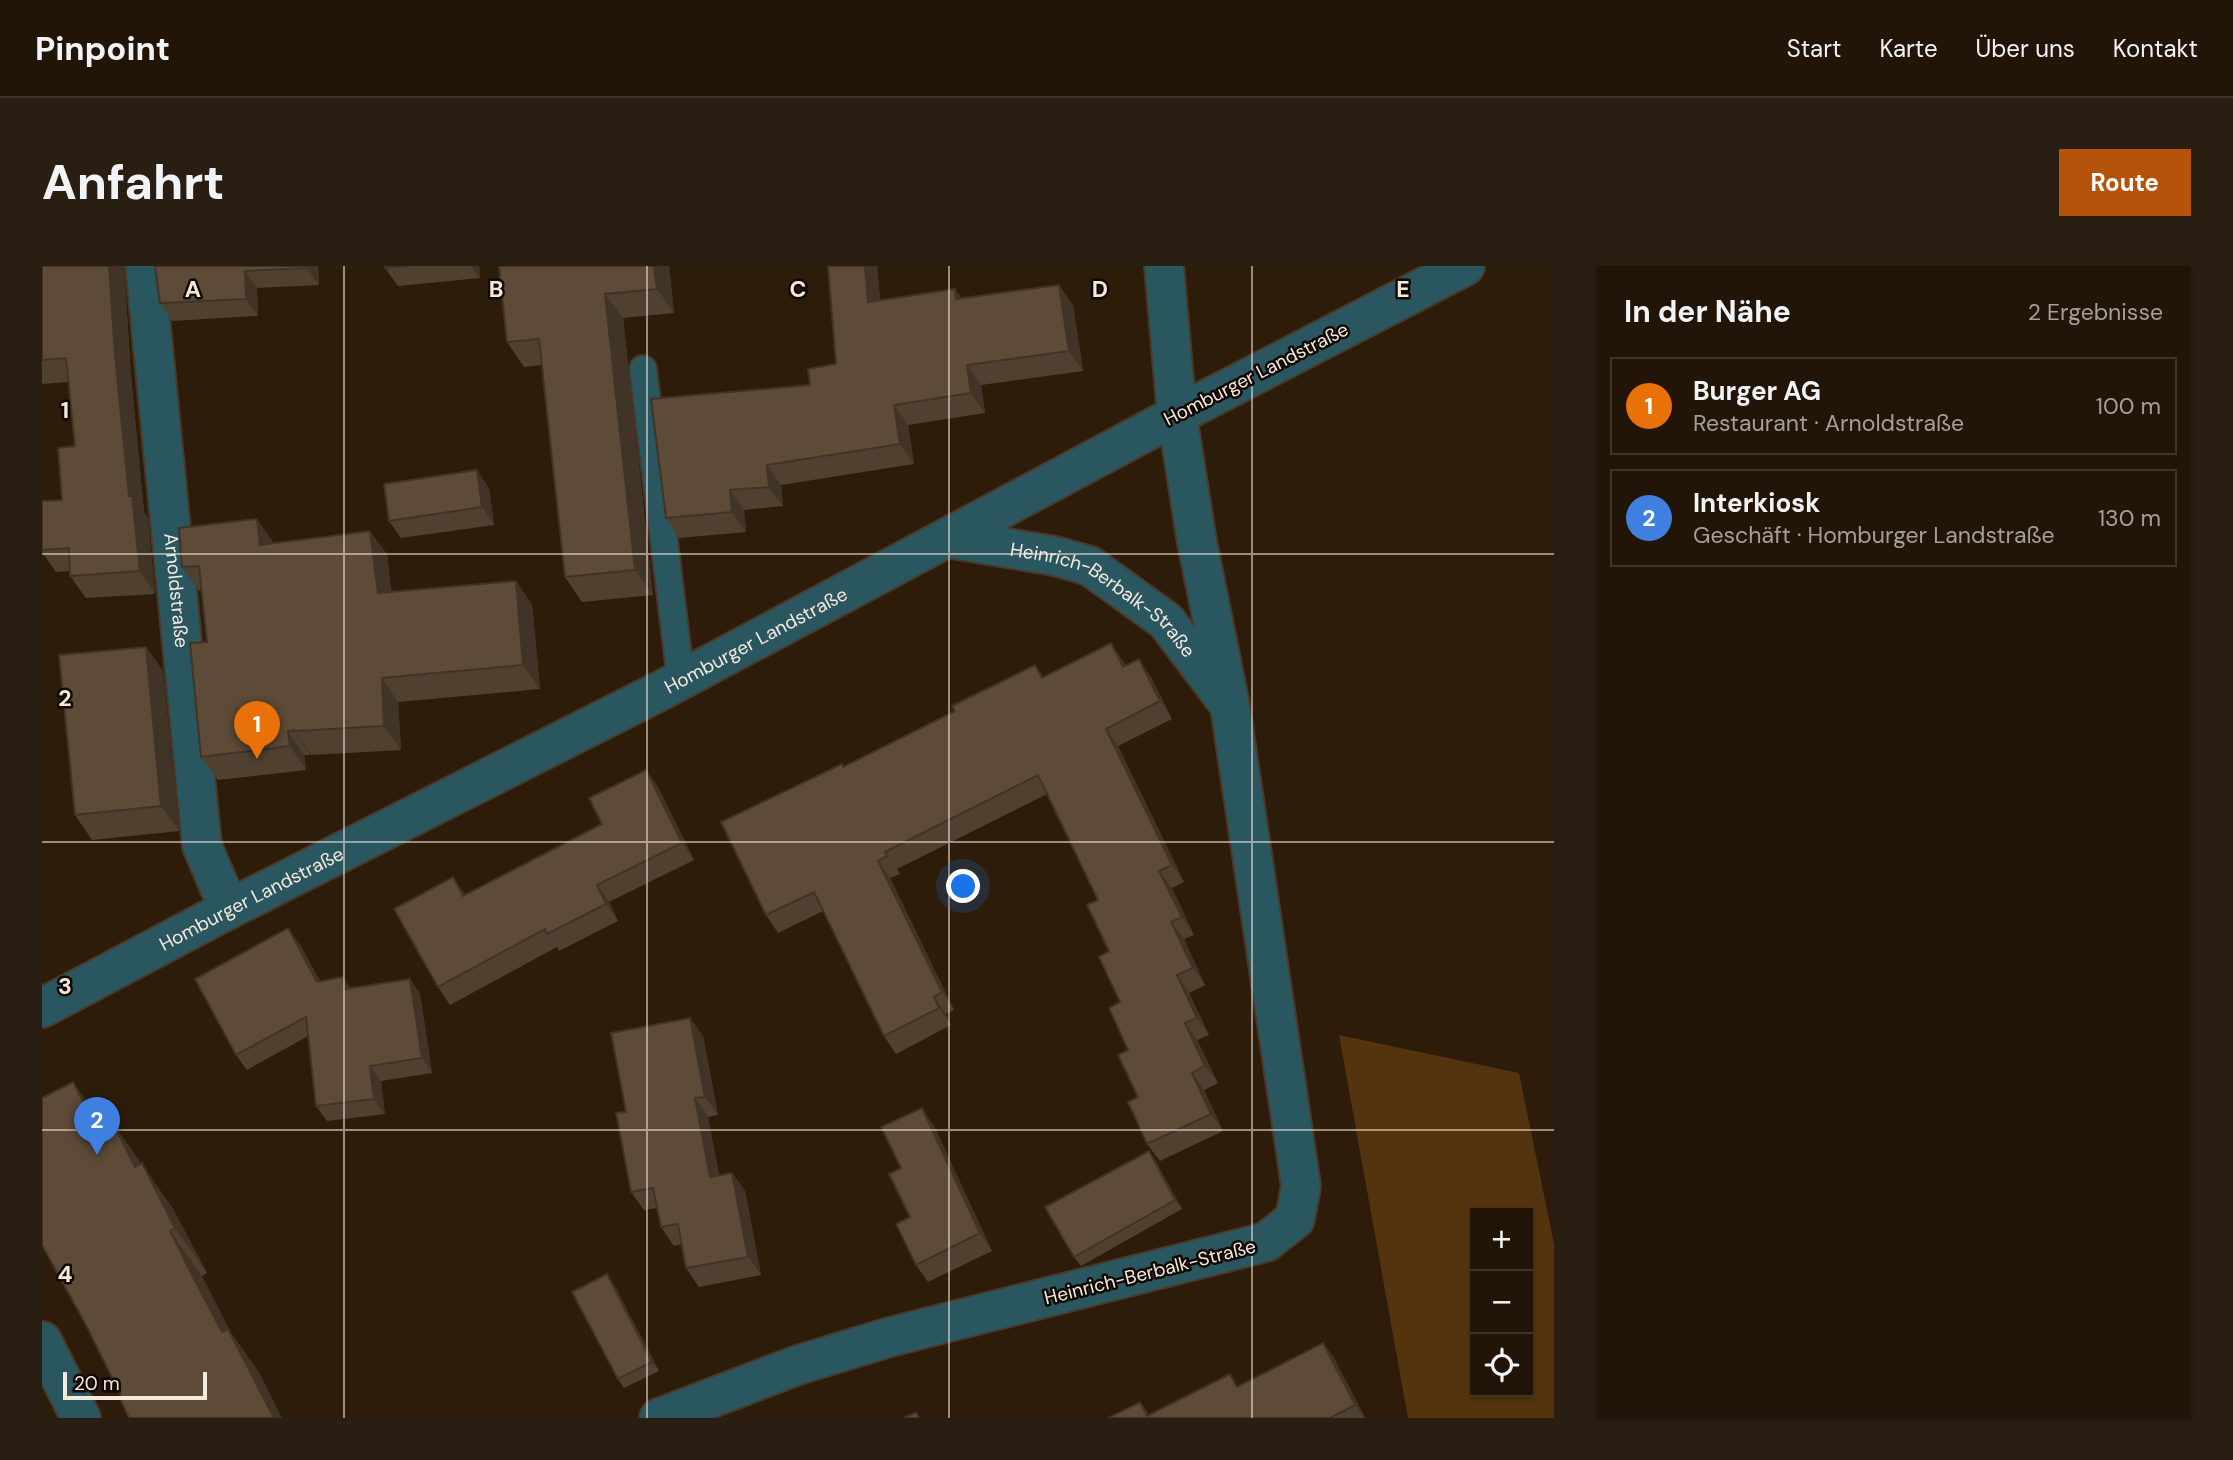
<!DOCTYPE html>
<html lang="de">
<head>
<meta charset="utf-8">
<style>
  body { margin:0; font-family:"DM Sans",sans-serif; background:#2a1e12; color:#f1f3f6 }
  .controls { position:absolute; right:21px; bottom:21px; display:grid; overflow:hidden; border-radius:0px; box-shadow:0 2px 5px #0004 }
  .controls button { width:63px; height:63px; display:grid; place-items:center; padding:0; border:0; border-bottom:2px solid #3f3429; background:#221508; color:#f1f3f6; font:35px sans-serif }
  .scale { position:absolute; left:21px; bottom:18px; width:144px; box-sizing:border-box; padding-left:7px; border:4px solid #f5e9de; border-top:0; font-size:19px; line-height:24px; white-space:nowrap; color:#f5e9de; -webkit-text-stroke:5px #100803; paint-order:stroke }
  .you { position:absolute; left:922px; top:621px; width:24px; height:24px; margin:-18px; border:5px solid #fff; border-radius:50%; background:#1a73e8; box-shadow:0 0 0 10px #1a73e833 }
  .badge { display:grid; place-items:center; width:46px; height:46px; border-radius:50%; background:#b45309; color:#fff; font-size:23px; font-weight:700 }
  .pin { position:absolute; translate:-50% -58px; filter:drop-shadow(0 2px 4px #0008) }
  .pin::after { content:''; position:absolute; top:37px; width:24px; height:21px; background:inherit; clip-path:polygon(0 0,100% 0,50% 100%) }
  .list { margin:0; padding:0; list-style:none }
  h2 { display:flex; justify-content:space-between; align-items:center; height:91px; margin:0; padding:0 28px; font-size:30px }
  h2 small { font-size:23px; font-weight:400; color:#a29f9c }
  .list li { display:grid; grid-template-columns:46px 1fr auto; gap:21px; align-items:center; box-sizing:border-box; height:98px; margin:0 14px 14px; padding:0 14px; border:2px solid #3f3429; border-radius:0px }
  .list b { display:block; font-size:26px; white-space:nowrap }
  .list p { margin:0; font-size:23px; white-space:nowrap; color:#a29f9c }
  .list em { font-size:23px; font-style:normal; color:#a29f9c }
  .icon { flex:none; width:38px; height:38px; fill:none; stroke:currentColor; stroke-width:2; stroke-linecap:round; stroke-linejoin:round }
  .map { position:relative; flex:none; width:1512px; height:1152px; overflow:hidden; border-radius:0px }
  header { display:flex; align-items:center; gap:42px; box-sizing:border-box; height:98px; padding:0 35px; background:#221508; border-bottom:2px solid #3f3429 }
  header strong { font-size:33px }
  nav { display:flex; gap:38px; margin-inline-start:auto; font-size:24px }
  .intro { display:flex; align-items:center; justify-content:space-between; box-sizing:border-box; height:168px; padding:0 42px }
  h1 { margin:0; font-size:49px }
  .button { padding:18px 32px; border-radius:0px; background:#b45309; color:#fff; font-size:24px; font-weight:700 }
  main { display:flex; gap:42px; padding:0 42px }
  aside { flex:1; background:#221508; border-radius:0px; box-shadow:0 2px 5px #0004 }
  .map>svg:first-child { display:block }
  .green { fill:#54340f; fill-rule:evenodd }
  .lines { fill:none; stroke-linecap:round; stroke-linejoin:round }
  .service-casing { stroke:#493928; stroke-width:30 }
  .pedestrian-casing { stroke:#493928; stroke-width:42 }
  .minor-casing { stroke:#493928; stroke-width:42 }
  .tertiary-casing { stroke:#493928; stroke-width:42 }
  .service { stroke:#29565f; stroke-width:26 }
  .pedestrian { stroke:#29565f; stroke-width:38 }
  .minor { stroke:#29565f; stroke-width:38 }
  .tertiary { stroke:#29565f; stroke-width:38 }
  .wall { fill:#50402f }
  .shaded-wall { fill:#413426 }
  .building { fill:#5d4a37; stroke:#413426; stroke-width:2 }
  .grid { fill:none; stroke:#f5e9de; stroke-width:2; stroke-opacity:0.55 }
  .labels { text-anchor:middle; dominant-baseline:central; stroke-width:5; stroke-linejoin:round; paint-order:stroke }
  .street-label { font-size:19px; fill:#f5e9de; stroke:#100803 }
  .grid-label { font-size:23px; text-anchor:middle; font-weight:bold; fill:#f5e9de; stroke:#100803; stroke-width:5; stroke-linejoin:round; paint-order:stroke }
</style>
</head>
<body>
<header>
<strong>Pinpoint</strong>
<nav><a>Start</a><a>Karte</a><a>Über uns</a><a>Kontakt</a></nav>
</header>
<div class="intro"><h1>Anfahrt</h1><a class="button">Route</a></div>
<main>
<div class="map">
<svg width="1512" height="1152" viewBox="0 0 1512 1152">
  <rect width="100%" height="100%" fill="#2d1c0a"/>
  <path class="green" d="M1297 769 1477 807 1512 978V1152H1366ZM1433 947H1486V1126H1433Z"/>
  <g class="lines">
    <defs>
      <polyline id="service" points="601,103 639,414"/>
      <polyline id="pedestrian" points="0,1075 39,1152"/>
      <g id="minor">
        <path id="s1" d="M103 0 160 580 187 643"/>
        <path id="s2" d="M905 272 1013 290 1048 300 1124 355 1183 433"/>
        <path id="s3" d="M0 742 187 643 620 424 1135 149 1155 276 1188 440 1259 920 1253 953 1224 976 848 1071 756 1099 617 1152"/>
      </g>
      <polyline id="tertiary" points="1122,0 1135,149 1423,0"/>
    </defs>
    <use href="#service" class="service-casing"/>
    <use href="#pedestrian" class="pedestrian-casing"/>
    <use href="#minor" class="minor-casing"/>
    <use href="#tertiary" class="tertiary-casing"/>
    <use href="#service" class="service"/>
    <use href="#pedestrian" class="pedestrian"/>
    <use href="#minor" class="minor"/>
    <use href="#tertiary" class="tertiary"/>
  </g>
  <g class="wall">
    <polygon points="0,0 82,0 89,110 102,246 106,252 113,328 44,332 28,310 28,305 14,306 0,286 0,235 20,234 33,180 26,116 0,118"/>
    <polygon points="113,0 276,0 277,19 215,22 216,50 130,55 118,37"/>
    <polygon points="343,0 437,0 438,12 356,20 343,2"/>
    <polygon points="457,0 627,0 632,47 581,52 611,329 540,336 523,311 500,99 482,101 465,76"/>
    <polygon points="835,0 838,34 913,23 920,33 1031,39 1041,105 939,119 943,147 866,159 872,198 739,219 741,240 702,244 704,266 637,272 624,252 768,119 794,98"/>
    <polygon points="447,222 452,259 359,272 347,255"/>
    <polygon points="231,276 345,288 349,325 490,338 498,423 356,436 359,484 269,489 268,487 268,489 262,489 264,504 176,514 159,491 165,376 160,325 157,325 140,301"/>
    <polygon points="104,381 121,405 137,565 50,574 33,549"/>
    <polygon points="1081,395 1084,400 1109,411 1130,453 1076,480 1142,616 1130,622 1152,669 1142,673 1163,719 1147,727 1167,769 1155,774 1176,817 1162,824 1181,865 1118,895 1105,878 1086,784 1078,736 1056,634 1005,528 855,603 858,608 848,612 912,744 904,748 909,759 854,788 842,770 781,645 736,667 724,649 802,500 913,445 993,399 1001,411"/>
    <polygon points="604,504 616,521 652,594 567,636 576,655 517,685 515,681 408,739 396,721 424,629 560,558"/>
    <polygon points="257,677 278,715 308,722 368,713 378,728 390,807 339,815 343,848 285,855 274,840 266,770 205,804 194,789"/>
    <polygon points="661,770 676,849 666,851 677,909 690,907 703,925 719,1009 657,1021 644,1002 640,978 632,980 619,961 615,942 602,944 589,926"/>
    <polygon points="72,859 131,943 165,1007 160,1010 181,1052 189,1067 218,1108 80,1132 44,1059 64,864"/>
    <polygon points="892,860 950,985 886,1016 874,999 868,951 859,902"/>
    <polygon points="1107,885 1113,894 1140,943 1039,1000 1032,991"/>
    <polygon points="565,1008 571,1017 617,1105 582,1122 576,1113"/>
    <polygon points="1281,1077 1292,1092 1323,1152 1066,1152 1098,1136 1107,1149 1197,1120"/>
  </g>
  <g class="shaded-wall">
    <polygon points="67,0 82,0 89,110 102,246 106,252 113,328 98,305 87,230 73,88"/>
    <polygon points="265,0 276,0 277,19 265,2"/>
    <polygon points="429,0 437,0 438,12"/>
    <polygon points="612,0 627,0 632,47 615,23"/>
    <polygon points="823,0 835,0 840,56 826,36"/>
    <polygon points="203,5 215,22 216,50 204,33"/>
    <polygon points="1017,19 1031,39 1041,105 1027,85"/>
    <polygon points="913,23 927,42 914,33"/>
    <polygon points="563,28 581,52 611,329 593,304"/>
    <polygon points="925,99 939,119 943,147 929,127"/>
    <polygon points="852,139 866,159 872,198 858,178"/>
    <polygon points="725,199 739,219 741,240 727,221"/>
    <polygon points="435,204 447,222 452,259 440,241"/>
    <polygon points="688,224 702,244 704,266 690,246"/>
    <polygon points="215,253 231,276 234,303 218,279"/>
    <polygon points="328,265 345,288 352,350 336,327"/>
    <polygon points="474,315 490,338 498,423 481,399"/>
    <polygon points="1069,377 1081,395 1093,419 1081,401"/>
    <polygon points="104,381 121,405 137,565 119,540"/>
    <polygon points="1097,393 1109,411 1130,453 1118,435"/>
    <polygon points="340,412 356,436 359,484 342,460"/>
    <polygon points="251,463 268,487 268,489 252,465"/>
    <polygon points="1064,463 1076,480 1142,616 1130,599"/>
    <polygon points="246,465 262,489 264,504 248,480"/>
    <polygon points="604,504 616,521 652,594 640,577"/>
    <polygon points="836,595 848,612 912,744 900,726"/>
    <polygon points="1117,605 1130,622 1152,669 1140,651"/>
    <polygon points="411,611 423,628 434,647 421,630"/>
    <polygon points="555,619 567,636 576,655 564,638"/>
    <polygon points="1129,656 1142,673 1163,719 1151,702"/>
    <polygon points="246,662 257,677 286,731 275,716"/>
    <polygon points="1135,709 1147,727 1167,769 1155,752"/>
    <polygon points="301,711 311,726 303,723"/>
    <polygon points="368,713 378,728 390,807 380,792"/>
    <polygon points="892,731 904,748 909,759 897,742"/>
    <polygon points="648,752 661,770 676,849 663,831"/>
    <polygon points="1143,757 1155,774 1176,817 1163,800"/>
    <polygon points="328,800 339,815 343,848 332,833"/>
    <polygon points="1150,807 1162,824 1181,865 1169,848"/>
    <polygon points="31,816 63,861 89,913 57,867"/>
    <polygon points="653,832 666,851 681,930 668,911"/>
    <polygon points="880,842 892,860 950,985 938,967"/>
    <polygon points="72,859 131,943 165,1007 133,962 93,901"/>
    <polygon points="1107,885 1113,894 1140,943 1133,934"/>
    <polygon points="690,907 703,925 719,1009 706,991"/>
    <polygon points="128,965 160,1010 189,1067 218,1108 240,1152 232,1152 180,1066"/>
    <polygon points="565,1008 571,1017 617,1105 610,1096"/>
    <polygon points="1281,1077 1292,1092 1323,1152 1313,1139"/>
  </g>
  <g class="building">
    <polygon points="0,0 67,0 73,88 87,230 90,230 98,305 28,310 27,282 0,284 0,235 20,234 16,182 33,180 24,92 0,94"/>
    <polygon points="113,0 265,0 265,2 203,5 204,33 118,37"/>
    <polygon points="343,0 368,0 343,2"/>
    <polygon points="457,0 612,0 615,23 563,28 593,304 523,311 497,73 465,76"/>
    <polygon points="786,0 823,0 826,36 913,23 914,33 1017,19 1027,85 925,99 929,127 852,139 858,178 725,199 727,221 688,224 690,246 624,252 609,133 768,119 766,103 794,98"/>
    <polygon points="435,204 440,241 347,255 342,218"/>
    <polygon points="215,253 218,279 328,265 336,327 474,315 481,399 340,412 342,460 253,465 251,463 252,465 246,465 248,480 159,491 148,377 165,376 157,300 140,301 137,262"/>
    <polygon points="1069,377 1081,401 1097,393 1118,435 1064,463 1130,599 1117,605 1140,651 1129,656 1151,702 1135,709 1155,752 1143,757 1163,800 1150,807 1169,848 1105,878 1086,836 1096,831 1076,789 1086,784 1067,742 1078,736 1057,691 1067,685 1045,639 1056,634 996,509 843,586 845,590 836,595 900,726 892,731 897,742 842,770 772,626 724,649 679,556 800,498 801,501 913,445 910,440 993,399 1000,412"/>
    <polygon points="104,381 119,540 33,549 17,389"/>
    <polygon points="604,504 640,577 555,619 564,638 505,668 503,663 396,721 352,643 411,611 421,630 560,558 547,532"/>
    <polygon points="246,662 275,716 301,711 303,723 368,713 380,792 328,800 332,833 274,840 264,751 194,789 153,713"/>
    <polygon points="648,752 663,831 653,832 668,911 690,907 706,991 644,1002 636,958 619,961 611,922 589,926 574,847 584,846 569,767"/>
    <polygon points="31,816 57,867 72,859 93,901 100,897 133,962 128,965 149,1007 180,1066 186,1063 232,1152 87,1152 78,1133 80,1132 44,1059 0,979 0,832"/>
    <polygon points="880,842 938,967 874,999 854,958 868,951 847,908 859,902 839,861"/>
    <polygon points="1107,885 1133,934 1032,991 1003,941"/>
    <polygon points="565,1008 610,1096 576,1113 530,1026"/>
    <polygon points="1281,1077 1313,1139 1288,1152 1066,1152 1098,1136 1105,1150 1188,1108 1195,1121"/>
    <polygon points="874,1146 877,1152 862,1152"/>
  </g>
  <path class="grid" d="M302 0V1152M605 0V1152M907 0V1152M1210 0V1152M0 288H1512M0 576H1512M0 864H1512"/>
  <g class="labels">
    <g class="street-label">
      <text transform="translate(1214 108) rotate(-27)">Homburger Landstraße</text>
      <text stroke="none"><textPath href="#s1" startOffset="326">Arnoldstraße</textPath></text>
      <text stroke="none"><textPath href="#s2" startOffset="173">Heinrich-Berbalk-Straße</textPath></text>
      <text stroke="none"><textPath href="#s3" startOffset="803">Homburger Landstraße</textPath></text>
      <text stroke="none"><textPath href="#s3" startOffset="236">Homburger Landstraße</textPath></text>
      <text transform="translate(1108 1006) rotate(-14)">Heinrich-Berbalk-Straße</text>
    </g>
  </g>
  <g class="grid-label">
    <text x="151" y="31">A</text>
    <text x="454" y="31">B</text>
    <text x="756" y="31">C</text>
    <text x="1058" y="31">D</text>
    <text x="1361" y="31">E</text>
    <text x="23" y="152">1</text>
    <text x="23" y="440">2</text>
    <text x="23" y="728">3</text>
    <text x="23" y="1016">4</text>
  </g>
</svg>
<div class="controls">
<button>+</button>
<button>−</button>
<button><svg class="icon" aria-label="locate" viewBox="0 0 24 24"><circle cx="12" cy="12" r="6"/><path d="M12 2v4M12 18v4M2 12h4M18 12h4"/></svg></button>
</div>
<div class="scale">20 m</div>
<div class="you"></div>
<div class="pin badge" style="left:215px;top:493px;background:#e8710a">1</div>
<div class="pin badge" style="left:55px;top:889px;background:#3f7fe0">2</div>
</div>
<aside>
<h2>In der Nähe<small>2 Ergebnisse</small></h2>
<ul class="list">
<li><span class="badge" style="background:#e8710a">1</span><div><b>Burger AG</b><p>Restaurant · Arnoldstraße</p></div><em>100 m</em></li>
<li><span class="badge" style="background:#3f7fe0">2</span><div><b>Interkiosk</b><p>Geschäft · Homburger Landstraße</p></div><em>130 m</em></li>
</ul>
</aside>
</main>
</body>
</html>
